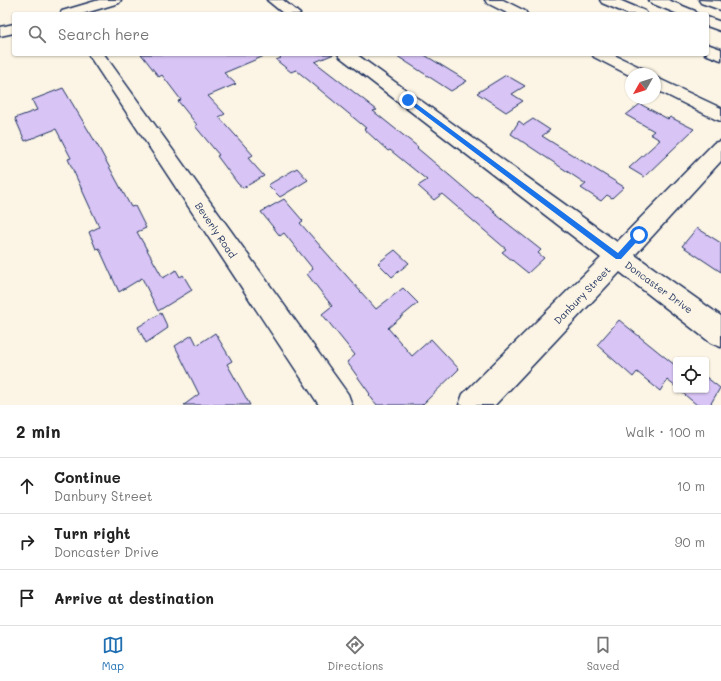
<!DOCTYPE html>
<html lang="en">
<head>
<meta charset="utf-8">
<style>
  body { margin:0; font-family:Mali,sans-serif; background:#f2f2f2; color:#222 }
  .controls { position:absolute; right:12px; bottom:12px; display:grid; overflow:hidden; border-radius:4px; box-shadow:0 1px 3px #0004 }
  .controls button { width:36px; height:36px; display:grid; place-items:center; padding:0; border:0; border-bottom:1px solid #e0e0e0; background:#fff; color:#222; font:20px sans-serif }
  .compass { position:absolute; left:625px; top:68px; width:36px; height:36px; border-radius:50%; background:#fff; box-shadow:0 1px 3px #0004; rotate:231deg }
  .stop { position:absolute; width:12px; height:12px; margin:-9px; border:3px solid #1a73e8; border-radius:50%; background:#fff }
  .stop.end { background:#1a73e8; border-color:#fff; box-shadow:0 1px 4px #0008 }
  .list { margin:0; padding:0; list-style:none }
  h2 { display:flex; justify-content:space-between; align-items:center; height:52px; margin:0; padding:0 16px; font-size:17px }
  h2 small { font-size:13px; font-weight:400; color:#767676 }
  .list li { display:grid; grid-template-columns:26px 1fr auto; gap:12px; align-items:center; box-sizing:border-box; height:56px; padding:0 16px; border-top:1px solid #e0e0e0 }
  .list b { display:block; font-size:15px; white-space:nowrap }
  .list p { margin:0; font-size:13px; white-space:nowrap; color:#767676 }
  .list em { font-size:13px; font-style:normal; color:#767676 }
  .icon { flex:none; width:22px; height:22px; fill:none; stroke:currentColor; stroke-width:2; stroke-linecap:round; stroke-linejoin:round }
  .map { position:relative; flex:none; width:721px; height:405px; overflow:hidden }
  .search { position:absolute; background:#fff; box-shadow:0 1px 3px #0004; left:12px; right:12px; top:12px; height:44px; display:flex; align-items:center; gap:10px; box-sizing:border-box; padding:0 14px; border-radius:4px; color:#767676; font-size:15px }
  .sheet { height:220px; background:#fff }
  nav { display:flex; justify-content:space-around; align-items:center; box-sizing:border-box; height:56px; border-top:1px solid #e0e0e0; background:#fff; font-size:11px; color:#767676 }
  nav a { display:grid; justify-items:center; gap:2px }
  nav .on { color:#1f6fb2 }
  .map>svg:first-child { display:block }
  .building { fill:#d8c4f5; stroke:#1b2f5e }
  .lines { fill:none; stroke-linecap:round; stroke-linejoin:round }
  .street-casing { stroke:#1b2f5e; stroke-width:3 }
  .secondary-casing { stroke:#1b2f5e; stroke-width:3 }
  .highway-casing { stroke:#1b2f5e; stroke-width:3 }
  .street { fill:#fcf5e5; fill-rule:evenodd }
  .secondary { fill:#fcf5e5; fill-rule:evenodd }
  .highway { fill:#fcf5e5; fill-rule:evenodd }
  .route { fill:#1a73e8 }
  .labels { text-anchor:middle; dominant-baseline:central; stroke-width:4; stroke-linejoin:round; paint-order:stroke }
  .street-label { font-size:10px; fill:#1b2f5e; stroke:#fcf5e5 }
</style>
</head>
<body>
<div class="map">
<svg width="721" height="405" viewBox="0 0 721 405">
  <rect width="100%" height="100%" fill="#fcf5e5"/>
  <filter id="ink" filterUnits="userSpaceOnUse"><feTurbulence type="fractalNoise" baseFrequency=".025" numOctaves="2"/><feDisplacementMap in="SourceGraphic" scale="8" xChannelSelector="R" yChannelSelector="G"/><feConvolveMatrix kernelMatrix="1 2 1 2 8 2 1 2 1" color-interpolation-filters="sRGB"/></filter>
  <g filter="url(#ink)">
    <g class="building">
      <polygon points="141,54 269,54 224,73 236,84 208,96 225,114 219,117 253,155 248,158 264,176 243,188 238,184 217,156 219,155 195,126 197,125 178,101 181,100 162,75 159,77"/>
      <polygon points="277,54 334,54 315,62 377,110 373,111 418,147 417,148 423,153 476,198 477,197 495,211 493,212 541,250 538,253 544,258 528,273 502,252 506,249 442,194 434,200 418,186 427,180 390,150 388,151 364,129 366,128 296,70 291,72 276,60 281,58"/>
      <polygon points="394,54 423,54 467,81 451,91"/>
      <polygon points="506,75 525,86 512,94 523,101 506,112 477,93"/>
      <polygon points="63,88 99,148 131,207 135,206 146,228 137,232 163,278 176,270 180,277 183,275 192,290 158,311 142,278 119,292 99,248 96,249 89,232 99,227 68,159 71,158 56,129 25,141 15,118 37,110 32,100"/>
      <polygon points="640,104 668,119 670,117 694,129 644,177 629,168 660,140 650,134 654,131 626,115"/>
      <polygon points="533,119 550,130 542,136 624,187 612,198 607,195 601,201 581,188 586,184 511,134 519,121 524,125"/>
      <polygon points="297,168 308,180 280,197 268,185"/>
      <polygon points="284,199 303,221 300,223 376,309 403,288 418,303 388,328 412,356 431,339 459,369 422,405 377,405 369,395 370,394 347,362 355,355 322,314 332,306 307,274 313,269 284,233 280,236 261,212"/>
      <polygon points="697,228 721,243 721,272 682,246"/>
      <polygon points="395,250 409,263 392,277 378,263"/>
      <polygon points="161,313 168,328 146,343 138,327"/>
      <polygon points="619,320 676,366 676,387 667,380 660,391 637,372 633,377 597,345"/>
      <polygon points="215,333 232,361 227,364 250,405 184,405 199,394 175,346 192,335 197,345"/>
      <polygon points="706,377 720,388 710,405 697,405 679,390 706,390"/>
    </g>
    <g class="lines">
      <defs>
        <g id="street">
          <polygon points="267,0 283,0 300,14 284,14"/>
          <polygon points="485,0 503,0 525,11 527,14 509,14 487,3"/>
          <polygon points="88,54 104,54 348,394 352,405 319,405"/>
          <polygon points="338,54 356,54 617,242 714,143 721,141 721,161 635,255 721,316 721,347 711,343 620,272 495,405 459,405 463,394 601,258 340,57"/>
          <polygon points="592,54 612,54 646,70 648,74 631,74 631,76 594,57"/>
          <polygon points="655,77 721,108 721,121 715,119 655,89"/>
        </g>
        <g id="secondary">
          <polygon points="99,0 121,0 119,3 82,14 60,14 62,11"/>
          <polygon points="699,0 721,1 721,10 701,3"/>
          <polygon points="14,24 14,33 0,36 0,27"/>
        </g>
        <g id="highway">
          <polygon points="600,0 619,0 645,11 647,14 628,14 602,3"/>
          <polygon points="649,0 668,0 695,11 697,14 678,14 651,3"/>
          <polygon points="707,17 721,22 721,31 707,26"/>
          <polygon points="707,44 721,49 721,60 705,54 707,54"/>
        </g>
      </defs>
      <use href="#street" class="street-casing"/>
      <use href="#secondary" class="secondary-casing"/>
      <use href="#highway" class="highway-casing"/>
      <use href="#street" class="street"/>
      <use href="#secondary" class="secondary"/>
      <use href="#highway" class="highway"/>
    </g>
  </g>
  <polygon class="route" points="406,99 410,99 618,253 636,233 641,233 641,237 621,259 616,259 406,101"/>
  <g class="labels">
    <g class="street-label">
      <text transform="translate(216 230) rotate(56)">Beverly Road</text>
      <text transform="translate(659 287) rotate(36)">Doncaster Drive</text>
      <text transform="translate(582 295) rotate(-46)">Danbury Street</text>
    </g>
  </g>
</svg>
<div class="controls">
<button><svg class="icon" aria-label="locate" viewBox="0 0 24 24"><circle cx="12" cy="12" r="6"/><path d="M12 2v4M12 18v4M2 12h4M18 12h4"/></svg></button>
</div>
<svg class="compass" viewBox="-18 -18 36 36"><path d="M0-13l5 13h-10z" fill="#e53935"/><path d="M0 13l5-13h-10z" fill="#767676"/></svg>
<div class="stop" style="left:639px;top:235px"></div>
<div class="stop end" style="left:408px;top:100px"></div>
<div class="search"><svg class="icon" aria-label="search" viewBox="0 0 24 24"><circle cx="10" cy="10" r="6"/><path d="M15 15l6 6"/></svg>Search here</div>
</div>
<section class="sheet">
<h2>2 min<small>Walk · 100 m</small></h2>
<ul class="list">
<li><svg class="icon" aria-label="ahead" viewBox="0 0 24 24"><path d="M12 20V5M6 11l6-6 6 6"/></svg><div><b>Continue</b><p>Danbury Street</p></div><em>10 m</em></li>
<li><svg class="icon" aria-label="right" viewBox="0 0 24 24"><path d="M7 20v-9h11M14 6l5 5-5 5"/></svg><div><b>Turn right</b><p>Doncaster Drive</p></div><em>90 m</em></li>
<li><svg class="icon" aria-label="arrive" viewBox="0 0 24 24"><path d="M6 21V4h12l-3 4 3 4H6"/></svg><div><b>Arrive at destination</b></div></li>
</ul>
</section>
<nav>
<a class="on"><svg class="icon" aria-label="map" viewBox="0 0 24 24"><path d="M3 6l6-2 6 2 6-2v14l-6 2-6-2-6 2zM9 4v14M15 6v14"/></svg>Map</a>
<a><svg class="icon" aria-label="directions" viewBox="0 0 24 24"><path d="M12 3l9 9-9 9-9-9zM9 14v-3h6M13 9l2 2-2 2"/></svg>Directions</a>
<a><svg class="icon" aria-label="saved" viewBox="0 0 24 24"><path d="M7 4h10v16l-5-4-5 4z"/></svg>Saved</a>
</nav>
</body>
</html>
